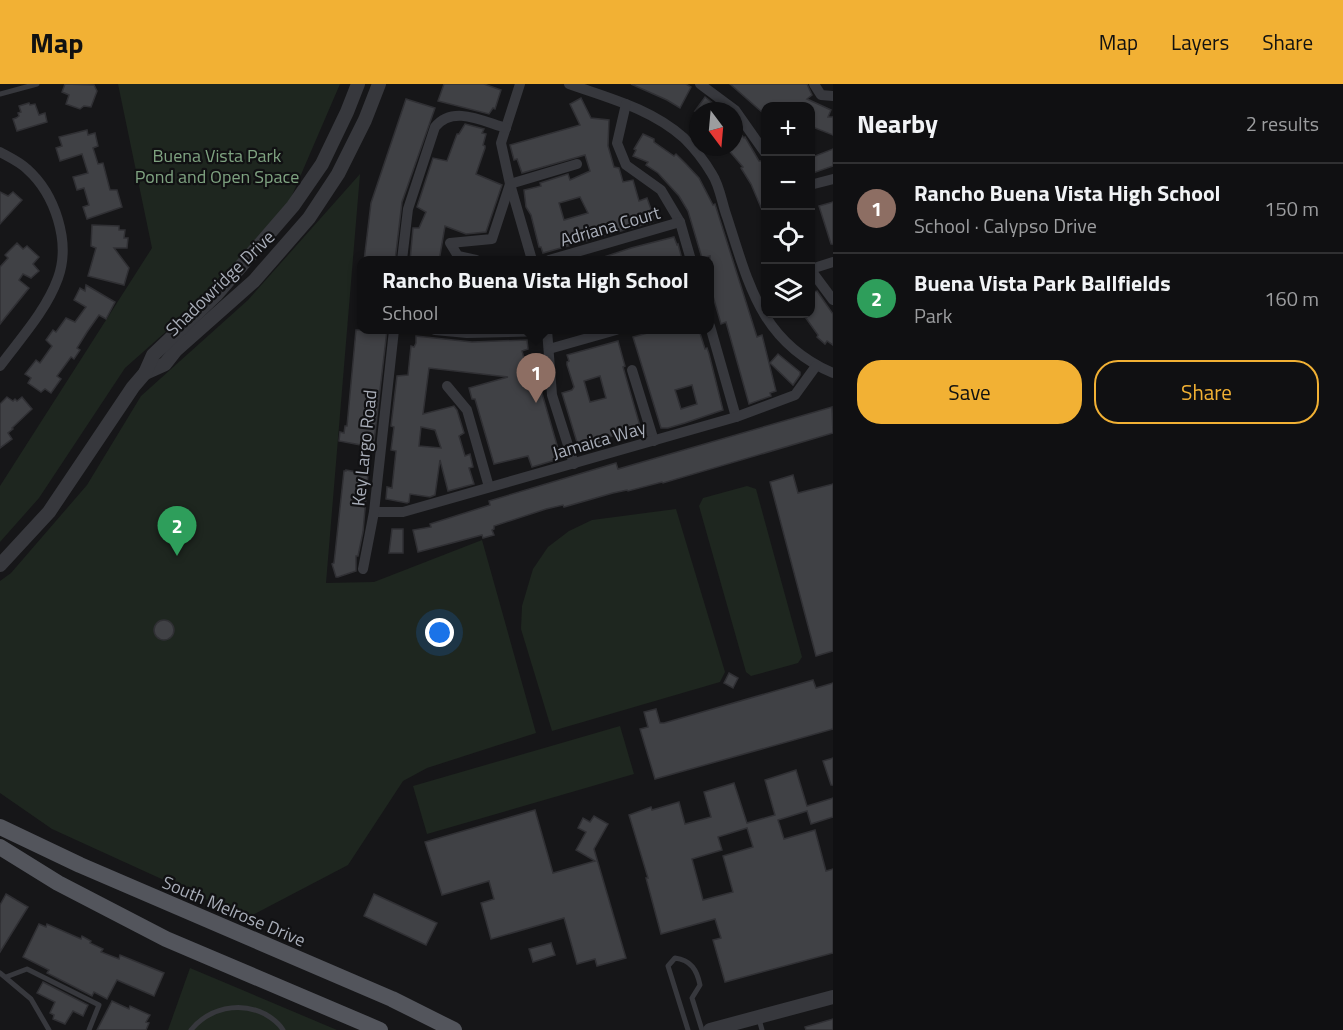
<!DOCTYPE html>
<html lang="en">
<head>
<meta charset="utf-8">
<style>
  body { margin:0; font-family:"Titillium Web",sans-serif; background:#1e1e20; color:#f1f3f6 }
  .controls { position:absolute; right:18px; top:18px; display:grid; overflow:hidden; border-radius:12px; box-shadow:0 2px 4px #0004 }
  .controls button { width:54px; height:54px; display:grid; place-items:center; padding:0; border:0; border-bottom:2px solid #303032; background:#101012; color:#f1f3f6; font:30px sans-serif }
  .compass { position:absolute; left:689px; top:18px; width:54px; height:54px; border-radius:50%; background:#101012; box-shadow:0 2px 4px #0004; rotate:164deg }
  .you { position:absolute; left:440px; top:549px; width:21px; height:21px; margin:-15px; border:4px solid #fff; border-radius:50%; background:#1a73e8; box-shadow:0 0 0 9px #1a73e833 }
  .badge { display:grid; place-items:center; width:39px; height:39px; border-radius:50%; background:#f2b134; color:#fff; font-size:20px; font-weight:700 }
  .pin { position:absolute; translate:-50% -50px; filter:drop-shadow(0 2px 3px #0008) }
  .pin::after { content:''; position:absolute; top:32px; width:21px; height:18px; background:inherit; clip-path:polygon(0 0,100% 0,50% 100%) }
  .popup { position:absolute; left:357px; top:172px; width:357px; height:78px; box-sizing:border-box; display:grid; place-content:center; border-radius:12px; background:#101012; filter:drop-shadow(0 2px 4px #0005); font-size:20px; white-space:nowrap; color:#9c9d9f }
  .popup b { font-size:22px; color:#f1f3f6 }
  .popup::after { content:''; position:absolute; left:50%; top:100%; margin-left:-12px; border:12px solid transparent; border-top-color:#101012 }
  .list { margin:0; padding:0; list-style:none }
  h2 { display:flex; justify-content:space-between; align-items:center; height:78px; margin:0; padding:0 24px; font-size:26px }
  h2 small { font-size:20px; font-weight:400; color:#9c9d9f }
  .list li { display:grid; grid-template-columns:39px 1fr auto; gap:18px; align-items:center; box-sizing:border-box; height:90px; padding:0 24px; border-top:2px solid #303032 }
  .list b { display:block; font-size:22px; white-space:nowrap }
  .list p { margin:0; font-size:20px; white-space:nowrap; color:#9c9d9f }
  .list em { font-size:20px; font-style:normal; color:#9c9d9f }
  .actions { display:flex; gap:12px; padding:18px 24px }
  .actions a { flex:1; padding:14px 0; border:2px solid #f2b134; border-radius:24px; text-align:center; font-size:21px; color:#f2b134 }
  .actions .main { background:#f2b134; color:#111 }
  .icon { flex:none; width:33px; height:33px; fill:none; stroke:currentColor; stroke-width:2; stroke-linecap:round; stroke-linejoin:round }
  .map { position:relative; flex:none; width:833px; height:946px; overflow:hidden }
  header { display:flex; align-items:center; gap:36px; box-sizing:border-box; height:84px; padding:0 30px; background:#f2b134; color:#111 }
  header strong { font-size:28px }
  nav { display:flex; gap:33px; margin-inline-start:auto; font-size:21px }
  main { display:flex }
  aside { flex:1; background:#101012 }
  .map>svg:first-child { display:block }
  .green { fill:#1e261f }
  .building { fill:#404145; stroke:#303034; stroke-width:1.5; fill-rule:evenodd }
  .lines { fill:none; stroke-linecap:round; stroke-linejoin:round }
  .service { stroke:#37383d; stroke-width:5 }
  .minor { stroke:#37383d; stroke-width:10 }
  .tertiary { stroke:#37383d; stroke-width:14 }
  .primary { stroke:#53555c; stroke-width:16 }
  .labels { text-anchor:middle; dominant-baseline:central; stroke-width:4.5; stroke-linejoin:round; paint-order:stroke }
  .park-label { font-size:18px; fill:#7fa381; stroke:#111113 }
  .street-label { font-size:18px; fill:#a8adb8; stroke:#111113 }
</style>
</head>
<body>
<header>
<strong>Map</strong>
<nav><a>Map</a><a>Layers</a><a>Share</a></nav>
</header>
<main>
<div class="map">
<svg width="833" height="946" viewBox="0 0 833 946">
  <rect width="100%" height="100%" fill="#161618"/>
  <g class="green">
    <polygon points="118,0 340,0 275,151 125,284 39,414 0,458 0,402 152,164"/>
    <polygon points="360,90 326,499 374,498 482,456 536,649 427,684 403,697 348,781 247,834 52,745 0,709 0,497 11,489 87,401 141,312 248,216"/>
    <polygon points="747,402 756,405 802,573 798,579 751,592 746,588 699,422 703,414"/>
    <polygon points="676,425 725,588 720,598 552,647 521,545 522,522 533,485 548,463 569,447 592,436"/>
    <polygon points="620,642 634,690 427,750 413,702"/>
    <polygon points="190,884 337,946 168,946"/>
  </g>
  <g class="building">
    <polygon points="65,0 94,1 97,7 91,23 84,22 80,25 66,20 69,11 62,8"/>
    <polygon points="444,0 484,0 501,6 495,25 493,24 489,30 438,17"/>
    <polygon points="631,0 686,0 691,3 680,24 667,16"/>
    <polygon points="730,0 807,0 812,11 807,15 831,26 828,33 833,33 833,51 810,42 810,22 765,22 762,28"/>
    <polygon points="705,13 714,20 709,27 695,27"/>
    <path d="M581 14 591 34 609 36 608 62 614 83 619 84 623 98 633 96 639 117 647 114 653 131V138L543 169 541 163H539L531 131 526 123 524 106 541 102 540 99 568 90 570 96 590 87 585 71 522 89 517 75 514 76 510 61 580 41 570 20ZM580 113 588 129 564 136 559 119Z"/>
    <polygon points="406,15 435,24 402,118 395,177 364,177 371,119"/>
    <polygon points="29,19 30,21 35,20 39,31 45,29 47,38 17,47 13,35 16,34 19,32 18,29 21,28 19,22"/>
    <polygon points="465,40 484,45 482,49 486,50 483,61 485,62 485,64 476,90 502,101 486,148 466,150 445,142 439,177 410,177 413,144 419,144 426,128 417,123 433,74 447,77 457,50 459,50"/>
    <polygon points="734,42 744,54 745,53 759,77 765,77 765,133 751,100 741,84 743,83 726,63 734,63"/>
    <polygon points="87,46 88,51 95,49 98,62 93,64 98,80 103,79 110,106 117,106 122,123 87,135 83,123 89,121 84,104 77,106 73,93 88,89 82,70 60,77 56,64 62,62 59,53"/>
    <polygon points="643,50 654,55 654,58 674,72 676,70 686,80 699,94 713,121 715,120 757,253 762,251 776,307 770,309 771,312 749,320 726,238 721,240 710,202 710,172 702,174 688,127 679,112 658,89 646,81 648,78 633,72 636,66 634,65"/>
    <polygon points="833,65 833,82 810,90 810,74"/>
    <polygon points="0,108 8,112 13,108 22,116 0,140"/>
    <polygon points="833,118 833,160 831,160 819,122"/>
    <polygon points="92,141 119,142 119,146 125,146 124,154 128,154 127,164 114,164 129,184 124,201 88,192 96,164 91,162"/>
    <polygon points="674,153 677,161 678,160 682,175 601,177 601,174 631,164"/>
    <polygon points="17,159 23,165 27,162 39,173 33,180 39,187 31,194 23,190 19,196 29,204 0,240 0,183 8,174 5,171"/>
    <polygon points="86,201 115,218 106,235 99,231 87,248 77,264 80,266 74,275 71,273 57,292 61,295 51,309 45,305 41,308 28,299 31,294 25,290 36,276 40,279 52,262 46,256 53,246 56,248 66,234 75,238 86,223 74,216 80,204 85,207"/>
    <polygon points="817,207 833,230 833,261 827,257 825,260 817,253 818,251 803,230 810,230 810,209"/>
    <polygon points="356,246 387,246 374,358 361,357 361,361 339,357 340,348 344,349 345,342 347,342"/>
    <path d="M658 246H699L705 265 707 264 709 270 723 326 685 339 668 344H661L633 253ZM692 301 697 320 681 325 675 306Z"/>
    <path d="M416 252 472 258 527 256 528 265 522 267 526 282 533 280 534 300 539 299 559 368 558 369 559 375 532 383 528 372 494 380 475 315H472L469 304 508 293 429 284 423 330 454 322 457 326 464 349 459 352 465 372 470 370 473 383 469 384 474 400 448 407 440 376 435 411 430 413 410 410 409 418 407 419 386 415 387 403 392 404 396 367 391 366 394 343 391 342 397 292 408 291 411 262 414 263 416 259ZM421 343 435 346 441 364 419 362Z"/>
    <path d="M618 257 625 282 623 283 640 342 630 347 606 354 607 357 602 358 603 363 580 368 562 309 572 306 574 303 567 281V278L569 277 567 271ZM600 292 606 314 590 318 584 297Z"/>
    <polygon points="778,270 800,288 800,291 793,301 770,279"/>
    <polygon points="7,313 13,317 15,315 17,317 22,313 32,325 12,344 13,345 8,349 12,355 0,364 0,320"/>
    <polygon points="832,323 833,349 663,399 662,398 628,407 627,406 613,409 564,423 563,421 546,425 494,442 494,445 492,446 494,451 483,454 482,451 418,468 413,446 431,443 430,440 490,421 489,417 616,379 618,385"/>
    <polygon points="346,386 368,390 363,448 358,472 356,472 356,487 338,493 336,493 332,480 334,479 344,387 346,387"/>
    <polygon points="793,391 798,409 833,400 833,567 816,572 770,398"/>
    <polygon points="392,445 403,445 403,469 389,469"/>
    <circle cx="164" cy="546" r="10"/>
    <polygon points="729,589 738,594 733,604 724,599"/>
    <polygon points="813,596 816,604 833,599 833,645 655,695 640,645 648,643 644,628 656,625 660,639 664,639"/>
    <polygon points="833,674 833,701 831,701 823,677"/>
    <path d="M796 686 807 722 833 714V733L811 740 807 727 778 736 784 755 815 746 826 787 833 785V869L725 898 713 856 721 854 715 835 661 850 646 794H648L629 731 651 723 652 726 679 718 685 740 711 733 704 708 734 699 747 739 775 731 765 696ZM747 744 753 763 723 772 733 808 703 816 692 775 722 766 718 753Z"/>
    <polygon points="535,726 553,789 595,777 576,766 586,748 578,744 583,734 590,738 594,732 608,740 594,765 626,874 597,882 595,875 577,880 564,834 491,855 481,819 494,815 489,797 442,811 425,758"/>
    <polygon points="6,810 28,823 0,868 0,821"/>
    <polygon points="374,810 437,839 426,861 364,832"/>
    <polygon points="39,840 46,843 47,840 81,855 82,852 91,857 90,859 103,865 101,868 119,875 120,871 164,889 154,912 117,896 107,915 94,908 92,912 47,889 49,886 23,873"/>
    <polygon points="551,859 555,871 533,878 529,865"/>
    <polygon points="43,898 88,921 83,932 73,927 65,940 53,935 54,931 50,929 55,918 37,909"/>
    <polygon points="112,917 129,925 130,922 150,931 146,938 149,939 146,946 97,946"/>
    <polygon points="833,935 833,946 806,946 805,943"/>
  </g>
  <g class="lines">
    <g class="service">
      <polyline points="0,10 37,0"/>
      <polyline points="0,889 31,915 49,946"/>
      <polyline points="6,893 27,885 99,921 89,946"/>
      <polyline points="759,935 762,946"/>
      <path d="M191 946C209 924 239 917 265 930 272 934 279 939 283 946"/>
      <path d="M688 946 668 882 675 874C691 876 697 886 700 901L692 914 702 946"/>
    </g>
    <g class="minor">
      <polyline points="520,0 501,59 510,100 532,176"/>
      <path d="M569 0C609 14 652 25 684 54 694 64 705 78 712 90 720 102 722 120 727 133 749 201 761 258 833 289"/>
      <polyline points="700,0 735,26 766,70"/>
      <polyline points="814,0 821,11 833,12"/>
      <polyline points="626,20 617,59 626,81 661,106 680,138 691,176"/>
      <path d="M0 68C9 73 20 78 27 85 55 110 71 158 58 194 46 227 20 255 0 282"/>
      <polyline points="810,101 833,95"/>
      <path d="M402 176 408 125 435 43C453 21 482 37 506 44"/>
      <polyline points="476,176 458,172 450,159 492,155 510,100 577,80"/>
      <polyline points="549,176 680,138"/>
      <polyline points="810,185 833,216"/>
      <polyline points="811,185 833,178"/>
      <polyline points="710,242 736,333"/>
      <polyline points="435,246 467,249 547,247"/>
      <polyline points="547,246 552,311 574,380"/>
      <polyline points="549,265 616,246"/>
      <polyline points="632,286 654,357"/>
      <polyline points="447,302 467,326 489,403"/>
      <polyline points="374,428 403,428 736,333 795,311 816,282"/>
      <polyline points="363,485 374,428 394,246"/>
    </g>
    <g class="tertiary">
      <polyline points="145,289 165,280 176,266 254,197 309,134 338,90 365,36 379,0"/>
      <polyline points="0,481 49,428 133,303 145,289 153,271 216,211 293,122 322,80 347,28 358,0"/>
      <polyline points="710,946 833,913"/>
    </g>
    <g class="primary">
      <polyline points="0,743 80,781 392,915 454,946"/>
      <polyline points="0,763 58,799 166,855 380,946"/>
    </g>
  </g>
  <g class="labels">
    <g class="park-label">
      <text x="217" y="71">Buena Vista Park<tspan x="217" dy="21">Pond and Open Space</tspan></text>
    </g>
    <g class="street-label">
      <text transform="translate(610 142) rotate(-16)">Adriana Court</text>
      <text transform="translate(220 199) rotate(-44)">Shadowridge Drive</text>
      <text transform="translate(599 356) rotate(-16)">Jamaica Way</text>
      <text transform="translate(364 364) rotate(-84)">Key Largo Road</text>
      <text transform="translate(234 827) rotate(23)">South Melrose Drive</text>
    </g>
  </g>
</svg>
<div class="controls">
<button>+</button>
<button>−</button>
<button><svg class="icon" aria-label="locate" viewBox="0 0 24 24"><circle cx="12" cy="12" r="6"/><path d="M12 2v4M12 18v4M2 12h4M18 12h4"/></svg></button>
<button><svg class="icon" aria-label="layers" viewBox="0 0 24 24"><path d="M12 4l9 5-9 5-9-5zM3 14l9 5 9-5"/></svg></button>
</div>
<svg class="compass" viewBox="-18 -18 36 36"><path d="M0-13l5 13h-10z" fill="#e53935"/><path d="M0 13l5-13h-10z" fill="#9c9d9f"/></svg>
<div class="you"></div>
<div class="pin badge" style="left:536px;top:319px;background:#8d6e63">1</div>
<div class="popup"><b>Rancho Buena Vista High School</b>School</div>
<div class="pin badge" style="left:177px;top:472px;background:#2e9e5b">2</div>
</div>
<aside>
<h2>Nearby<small>2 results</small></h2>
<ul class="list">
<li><span class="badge" style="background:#8d6e63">1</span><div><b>Rancho Buena Vista High School</b><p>School · Calypso Drive</p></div><em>150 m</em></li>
<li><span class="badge" style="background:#2e9e5b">2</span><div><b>Buena Vista Park Ballfields</b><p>Park</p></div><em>160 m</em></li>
</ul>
<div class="actions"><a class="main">Save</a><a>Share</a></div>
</aside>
</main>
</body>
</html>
